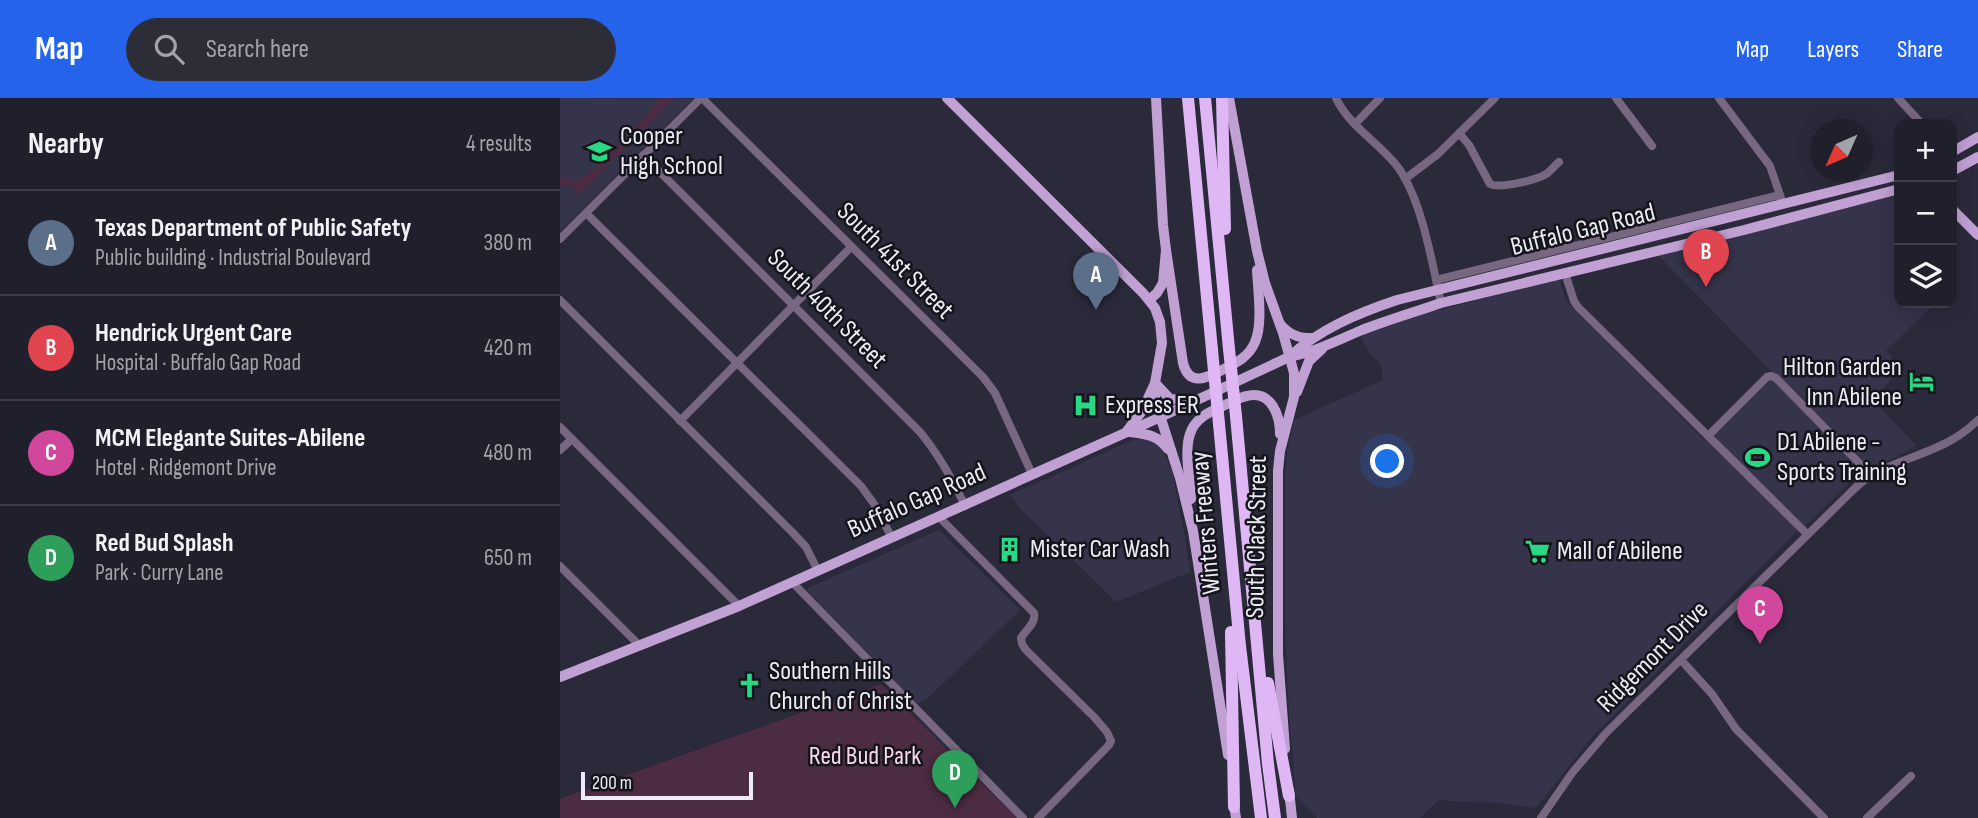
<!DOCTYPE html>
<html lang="en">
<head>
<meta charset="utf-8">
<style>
  body { margin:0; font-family:"Sofia Sans Condensed",sans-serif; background:#2d2d38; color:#f1f3f6 }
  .controls { position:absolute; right:21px; top:21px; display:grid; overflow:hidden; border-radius:14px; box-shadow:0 4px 18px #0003 }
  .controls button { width:63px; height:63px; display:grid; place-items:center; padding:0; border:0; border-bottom:2px solid #3d3e48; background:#20202c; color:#f1f3f6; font:35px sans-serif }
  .compass { position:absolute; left:1250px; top:21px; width:63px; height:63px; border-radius:50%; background:#20202c; box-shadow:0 4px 18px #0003; rotate:225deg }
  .scale { position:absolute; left:21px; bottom:18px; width:172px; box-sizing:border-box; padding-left:7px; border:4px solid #ecebf7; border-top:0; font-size:19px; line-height:24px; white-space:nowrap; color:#ecebf7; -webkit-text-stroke:5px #14141b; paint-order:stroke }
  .you { position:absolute; left:828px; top:364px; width:24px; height:24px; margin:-18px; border:5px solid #fff; border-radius:50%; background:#1a73e8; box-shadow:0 0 0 10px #1a73e833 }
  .badge { display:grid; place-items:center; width:46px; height:46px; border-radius:50%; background:#2563eb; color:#fff; font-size:23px; font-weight:700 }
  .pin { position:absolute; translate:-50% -58px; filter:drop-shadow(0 2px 4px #0008) }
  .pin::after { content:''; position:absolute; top:37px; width:24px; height:21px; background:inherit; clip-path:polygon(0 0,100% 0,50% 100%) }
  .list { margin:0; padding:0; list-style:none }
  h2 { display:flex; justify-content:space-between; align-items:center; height:91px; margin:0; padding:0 28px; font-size:30px }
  h2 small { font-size:23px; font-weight:400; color:#a2a3a9 }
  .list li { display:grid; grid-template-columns:46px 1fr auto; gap:21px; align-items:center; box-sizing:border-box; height:105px; padding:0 28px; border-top:2px solid #3d3e48 }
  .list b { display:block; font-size:26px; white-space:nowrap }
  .list p { margin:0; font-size:23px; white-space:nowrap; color:#a2a3a9 }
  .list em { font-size:23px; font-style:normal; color:#a2a3a9 }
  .icon { flex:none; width:38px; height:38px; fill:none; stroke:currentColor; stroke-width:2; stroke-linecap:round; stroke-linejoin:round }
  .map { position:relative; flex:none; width:1418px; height:720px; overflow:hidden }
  header { display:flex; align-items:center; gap:42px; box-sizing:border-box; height:98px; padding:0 35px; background:#2563eb; color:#fff }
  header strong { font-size:33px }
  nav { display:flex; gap:38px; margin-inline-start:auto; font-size:24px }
  .search { width:490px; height:63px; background:#2d2d38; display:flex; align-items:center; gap:18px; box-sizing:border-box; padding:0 24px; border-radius:38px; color:#a2a3a9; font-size:26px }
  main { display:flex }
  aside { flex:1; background:#20202c }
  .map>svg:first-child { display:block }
  .built { fill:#36344b }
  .green { fill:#4c2c42 }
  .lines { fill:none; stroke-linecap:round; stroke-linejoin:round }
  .minor { stroke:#776780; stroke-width:8 }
  .major { stroke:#c1a1d4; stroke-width:10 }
  .highway { stroke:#dfb7f5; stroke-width:12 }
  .highway-bridge { stroke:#dfb7f5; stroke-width:12 }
  .labels { text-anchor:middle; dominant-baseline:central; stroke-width:5; stroke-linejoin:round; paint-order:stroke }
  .poi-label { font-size:26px; fill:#ecebf7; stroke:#14141b; text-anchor:start }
  .street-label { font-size:26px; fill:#ecebf7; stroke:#14141b }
  .park-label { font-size:26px; fill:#fad7ee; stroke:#14141b }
</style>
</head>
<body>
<header>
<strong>Map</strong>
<div class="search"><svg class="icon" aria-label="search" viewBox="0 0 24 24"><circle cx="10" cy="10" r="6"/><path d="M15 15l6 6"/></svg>Search here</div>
<nav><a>Map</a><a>Layers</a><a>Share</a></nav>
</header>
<main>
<aside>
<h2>Nearby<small>4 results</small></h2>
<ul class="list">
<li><span class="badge" style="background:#5c6f8a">A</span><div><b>Texas Department of Public Safety</b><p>Public building · Industrial Boulevard</p></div><em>380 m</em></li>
<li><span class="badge" style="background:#e0444e">B</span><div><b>Hendrick Urgent Care</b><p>Hospital · Buffalo Gap Road</p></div><em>420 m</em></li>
<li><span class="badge" style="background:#d1479c">C</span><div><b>MCM Elegante Suites-Abilene</b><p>Hotel · Ridgemont Drive</p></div><em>480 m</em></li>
<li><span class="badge" style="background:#2e9e5b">D</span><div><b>Red Bud Splash</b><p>Park · Curry Lane</p></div><em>650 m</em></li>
</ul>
</aside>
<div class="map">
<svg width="1418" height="720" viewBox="0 0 1418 720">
  <rect width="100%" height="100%" fill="#2b2a3b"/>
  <g class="built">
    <polygon points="0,0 133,1 0,133"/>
    <polygon points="1339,94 1339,205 1375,205 1326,253 1342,270 1312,302 1357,348 1301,377 1287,387 1244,429 1236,434 1032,639 976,710 930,704 887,703 880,701 860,720 757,720 736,699 728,601 725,515 725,379 727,353 734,322 823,282 821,266 811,257 800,238 867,215 999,181 1006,203 1145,343 1214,276 1098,157"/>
    <polygon points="583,340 592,343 601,349 612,373 625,439 630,474 556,504 461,411 450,397 571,343"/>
    <polygon points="379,432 460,512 370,598 357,606 246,491"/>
  </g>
  <g class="green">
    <polygon points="98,0 114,0 19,97 13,92 15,89 0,87 0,79 16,82 28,77 91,13"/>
    <polygon points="321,586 457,720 0,720 0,701"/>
  </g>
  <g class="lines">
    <g class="minor">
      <polyline points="142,0 423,279 435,295 472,376"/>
      <path d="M776 0C789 28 818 44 837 68 862 101 872 165 881 205"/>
      <polyline points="1056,0 1092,48"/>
      <polyline points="1159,0 1210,68 1221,100"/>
      <polyline points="1338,0 1362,26"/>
      <polyline points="795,26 820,0"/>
      <path d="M899 35 909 47 930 86C940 91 976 82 986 76 991 73 995 67 999 64"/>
      <path d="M83 57 360 334C379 357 392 380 405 408"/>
      <polyline points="845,81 878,56 935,0"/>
      <polyline points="26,115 301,388 314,406 332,440"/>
      <polyline points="0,141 141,0"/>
      <polyline points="1005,175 1014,203 1018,209 1247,436"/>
      <polyline points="876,182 1220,97"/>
      <polyline points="0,202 233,435 246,449 258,473"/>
      <polyline points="120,323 291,149"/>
      <polyline points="0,329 179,508"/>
      <polyline points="1148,338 1207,279 1211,278 1216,280 1303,369 1309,379"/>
      <polyline points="0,352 12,341"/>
      <path d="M379 419 474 515C476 526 466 531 461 540L462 546 466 552 535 620 547 634 551 643 549 647 478 720"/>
      <polyline points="0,468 79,547"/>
      <polyline points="232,484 463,720"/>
      <polyline points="1121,562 1152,596 1176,631 1264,720"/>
      <path d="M981 720 1012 675 1046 635 1289 396C1295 390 1302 383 1310 378 1349 356 1384 355 1418 322"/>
      <polyline points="1307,720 1351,678"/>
    </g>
    <g class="major">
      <polyline points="387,0 583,195 595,210 600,224 602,245 595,285 595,302 620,380 633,433 668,657"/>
      <polyline points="669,0 697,153 705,185 723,235 734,275 734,299 720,353 718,373 718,556 725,651"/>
      <polyline points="1392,54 1418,39"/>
      <polyline points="1392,73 1418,59"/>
      <polyline points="1392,111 1418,137"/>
      <path d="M606 152 623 265C629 289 647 280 662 272 676 265 689 259 695 244 703 226 698 193 697 172"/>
      <polyline points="589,202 597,195 603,185 606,152 603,127 596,0"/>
      <path d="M720 226C729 236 738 241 751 240"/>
      <path d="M729 259C760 231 798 215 837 202L1339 77"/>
      <polyline points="737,294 749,263 762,251"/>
      <polyline points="567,333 582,313 595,285 610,301 632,303"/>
      <path d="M570 334C586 336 598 337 608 351"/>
      <path d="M631 401C630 383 624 353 630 336 635 319 652 313 667 306 673 304 680 299 687 298 711 292 720 317 720 336"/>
      <path d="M0 579 179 508 594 322 729 259C755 254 778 242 802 232 828 222 855 214 881 205L1184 132 1339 91"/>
      <polyline points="729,692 732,720"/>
      <polyline points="673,701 676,720"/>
    </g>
    <g class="highway">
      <polyline points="628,0 652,252"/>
      <polyline points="645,0 669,251"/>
      <polyline points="662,0 665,131"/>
      <polyline points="676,318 708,666 715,720"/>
      <polyline points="659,326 680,548 701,720"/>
      <polyline points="671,534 674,709"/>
      <polyline points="708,585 729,698"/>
    </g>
    <g class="highway-bridge">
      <polyline points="669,251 676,318"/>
      <polyline points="652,252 659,326"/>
    </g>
  </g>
  <defs>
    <symbol id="school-bare" viewBox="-9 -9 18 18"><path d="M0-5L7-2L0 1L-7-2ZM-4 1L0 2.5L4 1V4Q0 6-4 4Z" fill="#29d885" stroke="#14141b" stroke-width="2.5" paint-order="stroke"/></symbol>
    <symbol id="hotel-bare" viewBox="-9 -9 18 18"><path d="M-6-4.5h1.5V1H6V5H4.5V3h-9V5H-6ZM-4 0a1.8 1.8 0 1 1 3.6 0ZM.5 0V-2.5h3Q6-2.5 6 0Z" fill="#29d885" stroke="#14141b" stroke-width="2.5" paint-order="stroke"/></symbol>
    <symbol id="hospital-bare" viewBox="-9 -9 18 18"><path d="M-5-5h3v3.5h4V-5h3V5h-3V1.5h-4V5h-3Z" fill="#29d885" stroke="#14141b" stroke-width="2.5" paint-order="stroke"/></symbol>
    <symbol id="stadium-bare" viewBox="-9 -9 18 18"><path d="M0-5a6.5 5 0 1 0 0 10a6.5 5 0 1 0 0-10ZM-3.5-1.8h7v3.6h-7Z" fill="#29d885" stroke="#14141b" stroke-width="2.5" paint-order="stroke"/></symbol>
    <symbol id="building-bare" viewBox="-9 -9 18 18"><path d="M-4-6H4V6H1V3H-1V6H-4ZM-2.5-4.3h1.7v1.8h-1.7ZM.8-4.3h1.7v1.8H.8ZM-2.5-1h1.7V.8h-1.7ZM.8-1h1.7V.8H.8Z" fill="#29d885" stroke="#14141b" stroke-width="2.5" paint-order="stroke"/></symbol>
    <symbol id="supermarket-bare" viewBox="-9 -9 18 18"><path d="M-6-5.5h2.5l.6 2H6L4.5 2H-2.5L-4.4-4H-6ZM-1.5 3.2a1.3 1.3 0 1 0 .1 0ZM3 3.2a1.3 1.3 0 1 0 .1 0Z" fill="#29d885" stroke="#14141b" stroke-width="2.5" paint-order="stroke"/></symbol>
    <symbol id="church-bare" viewBox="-9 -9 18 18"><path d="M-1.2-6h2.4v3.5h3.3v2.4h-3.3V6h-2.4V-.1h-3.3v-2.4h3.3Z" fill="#29d885" stroke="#14141b" stroke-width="2.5" paint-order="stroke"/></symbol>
  </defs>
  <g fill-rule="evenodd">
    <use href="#school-bare" x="22" y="36" width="35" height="35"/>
    <use href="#hotel-bare" x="1344" y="266" width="35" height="35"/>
    <use href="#hospital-bare" x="508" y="290" width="35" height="35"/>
    <use href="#stadium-bare" x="1180" y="342" width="35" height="35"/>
    <use href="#building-bare" x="432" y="434" width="35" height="35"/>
    <use href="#supermarket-bare" x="960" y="436" width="35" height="35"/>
    <use href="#church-bare" x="172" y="570" width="35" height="35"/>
  </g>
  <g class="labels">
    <g class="poi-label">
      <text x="60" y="38">Cooper<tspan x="60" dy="30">High School</tspan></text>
      <text x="1342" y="269" text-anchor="end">Hilton Garden<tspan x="1342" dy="30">Inn Abilene</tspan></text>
      <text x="545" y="307">Express ER</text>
      <text x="1217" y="344">D1 Abilene -<tspan x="1217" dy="30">Sports Training</tspan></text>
      <text x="470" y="451">Mister Car Wash</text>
      <text x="997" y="453">Mall of Abilene</text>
      <text x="209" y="573">Southern Hills<tspan x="209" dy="30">Church of Christ</tspan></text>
    </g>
    <g class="street-label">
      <text transform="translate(1023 132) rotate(-14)">Buffalo Gap Road</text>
      <text transform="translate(335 163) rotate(45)">South 41st Street</text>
      <text transform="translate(267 211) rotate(45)">South 40th Street</text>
      <text transform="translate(357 403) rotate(-24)">Buffalo Gap Road</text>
      <text transform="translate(646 425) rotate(-95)">Winters Freeway</text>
      <text transform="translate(697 439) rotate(-89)">South Clack Street</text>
      <text transform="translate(1093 559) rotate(-45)">Ridgemont Drive</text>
    </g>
    <g class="park-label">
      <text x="305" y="658">Red Bud Park</text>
    </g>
  </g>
</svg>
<div class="controls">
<button>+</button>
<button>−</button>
<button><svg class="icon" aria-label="layers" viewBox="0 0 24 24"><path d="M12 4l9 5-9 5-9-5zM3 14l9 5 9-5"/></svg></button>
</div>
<svg class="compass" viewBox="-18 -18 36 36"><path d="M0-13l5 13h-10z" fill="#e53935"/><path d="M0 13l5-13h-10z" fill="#a2a3a9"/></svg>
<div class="scale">200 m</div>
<div class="you"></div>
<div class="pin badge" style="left:536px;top:212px;background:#5c6f8a">A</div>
<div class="pin badge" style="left:1146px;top:189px;background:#e0444e">B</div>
<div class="pin badge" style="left:1200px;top:546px;background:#d1479c">C</div>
<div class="pin badge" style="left:395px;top:710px;background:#2e9e5b">D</div>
</div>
</main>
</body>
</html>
